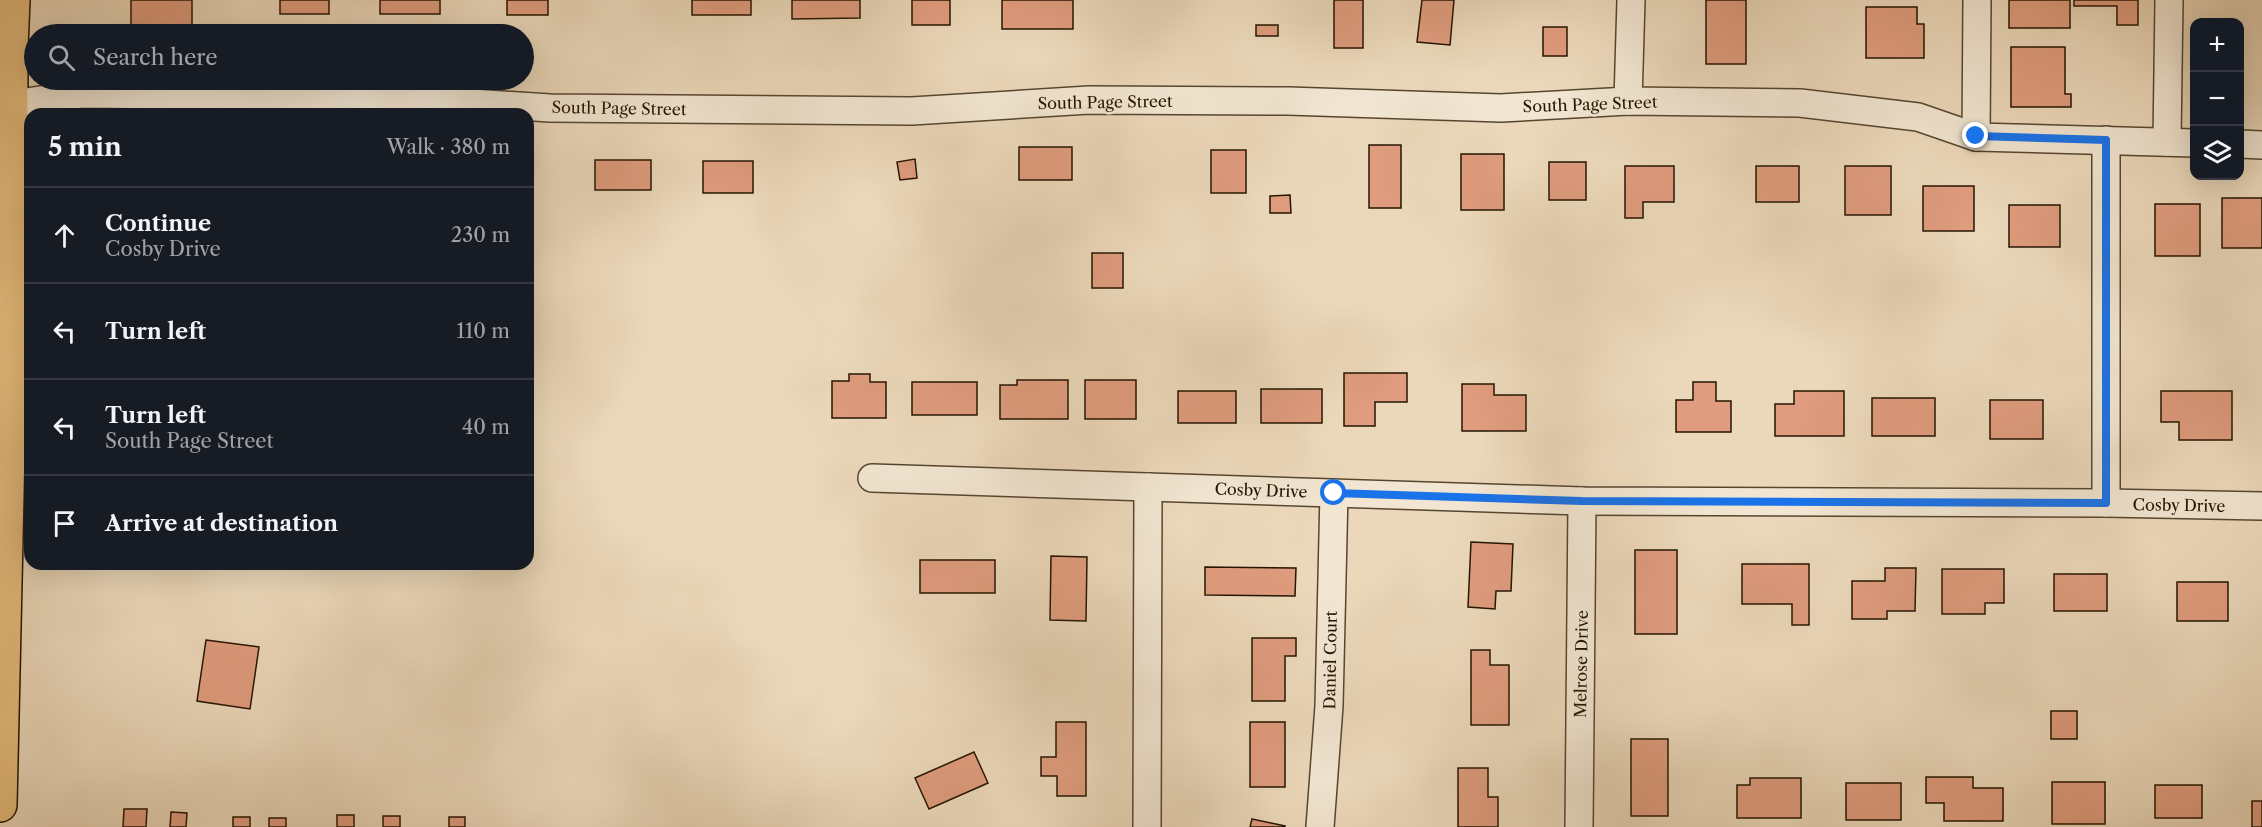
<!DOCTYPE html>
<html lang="en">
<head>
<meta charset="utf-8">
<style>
  body { margin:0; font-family:"Libre Caslon Text",serif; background:#242831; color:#f1f3f6 }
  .controls { position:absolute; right:18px; top:18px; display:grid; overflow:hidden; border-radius:12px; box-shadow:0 6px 24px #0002 }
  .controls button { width:54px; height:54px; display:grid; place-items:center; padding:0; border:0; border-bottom:2px solid #363941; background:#171b24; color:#f1f3f6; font:30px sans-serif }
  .stop { position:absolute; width:18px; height:18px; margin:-14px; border:4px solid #1a73e8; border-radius:50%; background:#fff }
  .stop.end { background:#1a73e8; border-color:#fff; box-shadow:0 2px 6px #0008 }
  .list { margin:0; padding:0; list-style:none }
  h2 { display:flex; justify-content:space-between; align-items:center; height:78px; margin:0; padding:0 24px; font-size:26px }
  h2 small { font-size:20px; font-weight:400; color:#9ea1a6 }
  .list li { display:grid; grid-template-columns:39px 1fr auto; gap:18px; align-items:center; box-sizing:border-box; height:96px; padding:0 24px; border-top:2px solid #363941 }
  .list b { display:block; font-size:22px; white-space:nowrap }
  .list p { margin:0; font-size:20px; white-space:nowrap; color:#9ea1a6 }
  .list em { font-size:20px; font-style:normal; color:#9ea1a6 }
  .icon { flex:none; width:33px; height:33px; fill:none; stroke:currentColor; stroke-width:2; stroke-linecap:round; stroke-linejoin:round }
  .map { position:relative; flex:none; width:2262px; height:827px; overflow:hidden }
  .search { position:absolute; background:#171b24; box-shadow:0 6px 24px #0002; left:24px; top:24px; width:510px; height:66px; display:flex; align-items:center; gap:15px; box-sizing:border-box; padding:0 21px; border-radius:33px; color:#9ea1a6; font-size:22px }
  .panel { position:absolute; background:#171b24; box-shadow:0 6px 24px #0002; left:24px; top:108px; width:510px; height:462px; border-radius:18px }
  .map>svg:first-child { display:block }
  .building { fill:#df9c7e; stroke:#241501; stroke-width:1.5 }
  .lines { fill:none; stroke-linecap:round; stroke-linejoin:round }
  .minor-casing { stroke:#56462f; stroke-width:30 }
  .highway-casing { stroke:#241501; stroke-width:36 }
  .minor { stroke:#f2e6d2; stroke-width:27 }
  .highway { stroke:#e6bc7d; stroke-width:33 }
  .route { stroke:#1a73e8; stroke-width:8 }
  .labels { text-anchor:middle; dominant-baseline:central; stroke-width:5; stroke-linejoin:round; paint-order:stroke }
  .street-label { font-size:16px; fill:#241501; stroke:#f2e6d2 }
</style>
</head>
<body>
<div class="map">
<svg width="2262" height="827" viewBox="0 0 2262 827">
  <rect width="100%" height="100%" fill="#ebd8ba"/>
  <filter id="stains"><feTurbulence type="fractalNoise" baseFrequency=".00333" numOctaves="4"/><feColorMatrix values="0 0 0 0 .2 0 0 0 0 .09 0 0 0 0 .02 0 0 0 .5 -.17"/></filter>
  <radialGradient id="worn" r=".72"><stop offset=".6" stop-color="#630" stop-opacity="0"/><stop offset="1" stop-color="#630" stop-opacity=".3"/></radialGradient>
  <g class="building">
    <rect x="131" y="0" width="61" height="26"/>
    <rect x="280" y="0" width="49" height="14"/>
    <rect x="380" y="0" width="60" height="14"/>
    <rect x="507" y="0" width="41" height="15"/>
    <rect x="692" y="0" width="59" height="15"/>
    <polygon points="792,0 860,0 860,18 792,19"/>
    <rect x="912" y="0" width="38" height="25"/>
    <rect x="1002" y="0" width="71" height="29"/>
    <rect x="1334" y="0" width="29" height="48"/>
    <polygon points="1422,0 1454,0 1450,45 1417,42"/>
    <rect x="1706" y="0" width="40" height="64"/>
    <rect x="2009" y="0" width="61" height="28"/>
    <polygon points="2074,0 2138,0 2138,25 2117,25 2117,6 2074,6"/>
    <polygon points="1866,7 1917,7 1917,24 1924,24 1924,58 1866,58"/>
    <rect x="1256" y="25" width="22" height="11"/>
    <rect x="1543" y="27" width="24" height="29"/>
    <polygon points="2011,47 2065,47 2065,94 2071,94 2071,107 2011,107"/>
    <rect x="1369" y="145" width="32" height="63"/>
    <rect x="1019" y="147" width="53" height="33"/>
    <rect x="1211" y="150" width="35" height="43"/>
    <rect x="1461" y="154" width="43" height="56"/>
    <polygon points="915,159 917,178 900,180 897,162"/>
    <rect x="595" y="160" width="56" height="30"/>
    <rect x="703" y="161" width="50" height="32"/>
    <rect x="1549" y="162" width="37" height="38"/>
    <polygon points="1625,166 1674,166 1674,202 1643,202 1643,218 1625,218"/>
    <rect x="1756" y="166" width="43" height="36"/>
    <rect x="1845" y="166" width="46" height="49"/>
    <rect x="1923" y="186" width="51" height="45"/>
    <polygon points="1290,195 1291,213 1270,213 1270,196"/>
    <rect x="2222" y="198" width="40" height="50"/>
    <rect x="2155" y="204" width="45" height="52"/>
    <rect x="2009" y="205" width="51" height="42"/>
    <rect x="1092" y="253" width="31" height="35"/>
    <polygon points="1344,373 1407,373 1407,402 1375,402 1375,426 1344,426"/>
    <polygon points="849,374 870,374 870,382 886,382 886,418 832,418 832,381 849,381"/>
    <polygon points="1017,380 1068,380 1068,419 1000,419 1000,385 1017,385"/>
    <rect x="1085" y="380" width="51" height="39"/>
    <rect x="912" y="382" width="65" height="33"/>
    <polygon points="1693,382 1716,382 1716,401 1731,401 1731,432 1676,432 1676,400 1693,400"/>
    <polygon points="1462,384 1494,384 1494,395 1526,395 1526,431 1462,431"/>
    <rect x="1261" y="389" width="61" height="34"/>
    <rect x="1178" y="391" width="58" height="32"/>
    <polygon points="1794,391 1844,391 1844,436 1775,436 1775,404 1794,404"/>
    <polygon points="2161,391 2232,391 2232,440 2179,440 2179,422 2161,422"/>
    <rect x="1872" y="398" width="63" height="38"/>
    <rect x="1990" y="400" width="53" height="39"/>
    <polygon points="1471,542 1513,544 1511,591 1496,591 1495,609 1468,607"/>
    <rect x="1635" y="550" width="42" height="84"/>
    <polygon points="1051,556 1087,557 1086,621 1050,620"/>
    <rect x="920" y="560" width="75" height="33"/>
    <polygon points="1742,564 1809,564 1809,625 1792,625 1792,604 1742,604"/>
    <polygon points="1205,567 1296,568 1295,596 1205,595"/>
    <polygon points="1885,568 1916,568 1915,611 1887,611 1887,619 1852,619 1852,581 1885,581"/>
    <polygon points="1942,569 2004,569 2004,603 1985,603 1985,614 1942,614"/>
    <rect x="2054" y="574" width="53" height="37"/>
    <rect x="2177" y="582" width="51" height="39"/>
    <polygon points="1252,638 1296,638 1296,656 1285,656 1285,701 1252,701"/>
    <polygon points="206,640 259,647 250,709 197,701"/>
    <polygon points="1471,650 1490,650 1490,665 1509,665 1509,725 1471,725"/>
    <rect x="2051" y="711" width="26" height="28"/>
    <polygon points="1056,722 1086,722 1086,796 1057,796 1057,776 1041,776 1041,757 1056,757"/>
    <rect x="1250" y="722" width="35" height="65"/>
    <rect x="1631" y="739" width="37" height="77"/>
    <polygon points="974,752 988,783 929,809 915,778"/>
    <polygon points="1458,768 1488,768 1488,797 1498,797 1498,827 1458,827"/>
    <polygon points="1926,777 1973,777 1973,788 2003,788 2003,821 1944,821 1944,803 1926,803"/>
    <polygon points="1750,778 1801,778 1801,818 1737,818 1737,785 1750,785"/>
    <rect x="2052" y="782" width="53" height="42"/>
    <rect x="1846" y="783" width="55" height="37"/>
    <rect x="2155" y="785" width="47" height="33"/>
    <rect x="2252" y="801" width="10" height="26"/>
    <polygon points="124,809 147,809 146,827 123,827"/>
    <polygon points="171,812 187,813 186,827 170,827"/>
    <rect x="337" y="815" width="17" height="12"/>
    <rect x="383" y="816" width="17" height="11"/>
    <rect x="233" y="817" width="17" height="10"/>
    <rect x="449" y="817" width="16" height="10"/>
    <rect x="269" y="818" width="17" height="9"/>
    <polygon points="1252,819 1285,826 1284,827 1250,827"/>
  </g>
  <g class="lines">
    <defs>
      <g id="minor">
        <polyline points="1628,101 1631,0"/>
        <polyline points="12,104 82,94 379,97 550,108 912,111 1089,100 1288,101 1501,108 1628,101 1800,103 1918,117 1976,137 2194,143"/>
        <polyline points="1976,137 1977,0"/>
        <polyline points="2167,142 2169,0"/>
        <polyline points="2240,144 2262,145"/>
        <polyline points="872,478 1582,501 2106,503 2262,506"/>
        <polyline points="2106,503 2106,140"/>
        <polyline points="1147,827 1148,487"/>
        <polyline points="1320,827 1329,706 1334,493"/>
        <polyline points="1579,827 1582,501"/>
      </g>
      <polyline id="highway" points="0,805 10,360 11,48 13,0"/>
    </defs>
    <use href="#minor" class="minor-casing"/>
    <use href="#highway" class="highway-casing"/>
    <use href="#minor" class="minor"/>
    <use href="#highway" class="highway"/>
  </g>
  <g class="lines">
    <polyline class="route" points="1334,493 1582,501 2106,503 2106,140 1976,136"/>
  </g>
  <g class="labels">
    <g class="street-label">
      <text transform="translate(1105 102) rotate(-1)">South Page Street</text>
      <text transform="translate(1590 104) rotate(-2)">South Page Street</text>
      <text transform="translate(619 108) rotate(1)">South Page Street</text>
      <text transform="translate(1261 490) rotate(2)">Cosby Drive</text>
      <text transform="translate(2179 505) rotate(1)">Cosby Drive</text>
      <text transform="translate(1330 660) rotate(-89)">Daniel Court</text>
      <text transform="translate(1581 664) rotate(-89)">Melrose Drive</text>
    </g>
  </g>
  <rect width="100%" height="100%" filter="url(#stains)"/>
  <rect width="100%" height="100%" fill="url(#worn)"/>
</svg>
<div class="controls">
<button>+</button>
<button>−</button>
<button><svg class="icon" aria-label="layers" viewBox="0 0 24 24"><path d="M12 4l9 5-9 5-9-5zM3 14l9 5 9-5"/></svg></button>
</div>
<div class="stop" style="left:1334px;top:493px"></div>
<div class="stop end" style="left:1976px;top:136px"></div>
<div class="search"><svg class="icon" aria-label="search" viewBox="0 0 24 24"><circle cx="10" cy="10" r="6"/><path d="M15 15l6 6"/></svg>Search here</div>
<section class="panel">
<h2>5 min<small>Walk · 380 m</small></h2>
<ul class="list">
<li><svg class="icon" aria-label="ahead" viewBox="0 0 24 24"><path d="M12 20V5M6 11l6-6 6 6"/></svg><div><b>Continue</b><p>Cosby Drive</p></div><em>230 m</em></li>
<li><svg class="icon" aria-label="left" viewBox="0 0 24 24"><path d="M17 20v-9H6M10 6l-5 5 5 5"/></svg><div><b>Turn left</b></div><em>110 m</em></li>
<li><svg class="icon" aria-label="left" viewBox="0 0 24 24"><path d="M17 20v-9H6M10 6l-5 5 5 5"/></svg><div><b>Turn left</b><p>South Page Street</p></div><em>40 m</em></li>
<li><svg class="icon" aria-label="arrive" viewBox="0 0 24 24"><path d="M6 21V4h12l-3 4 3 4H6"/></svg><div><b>Arrive at destination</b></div></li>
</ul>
</section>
</div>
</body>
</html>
